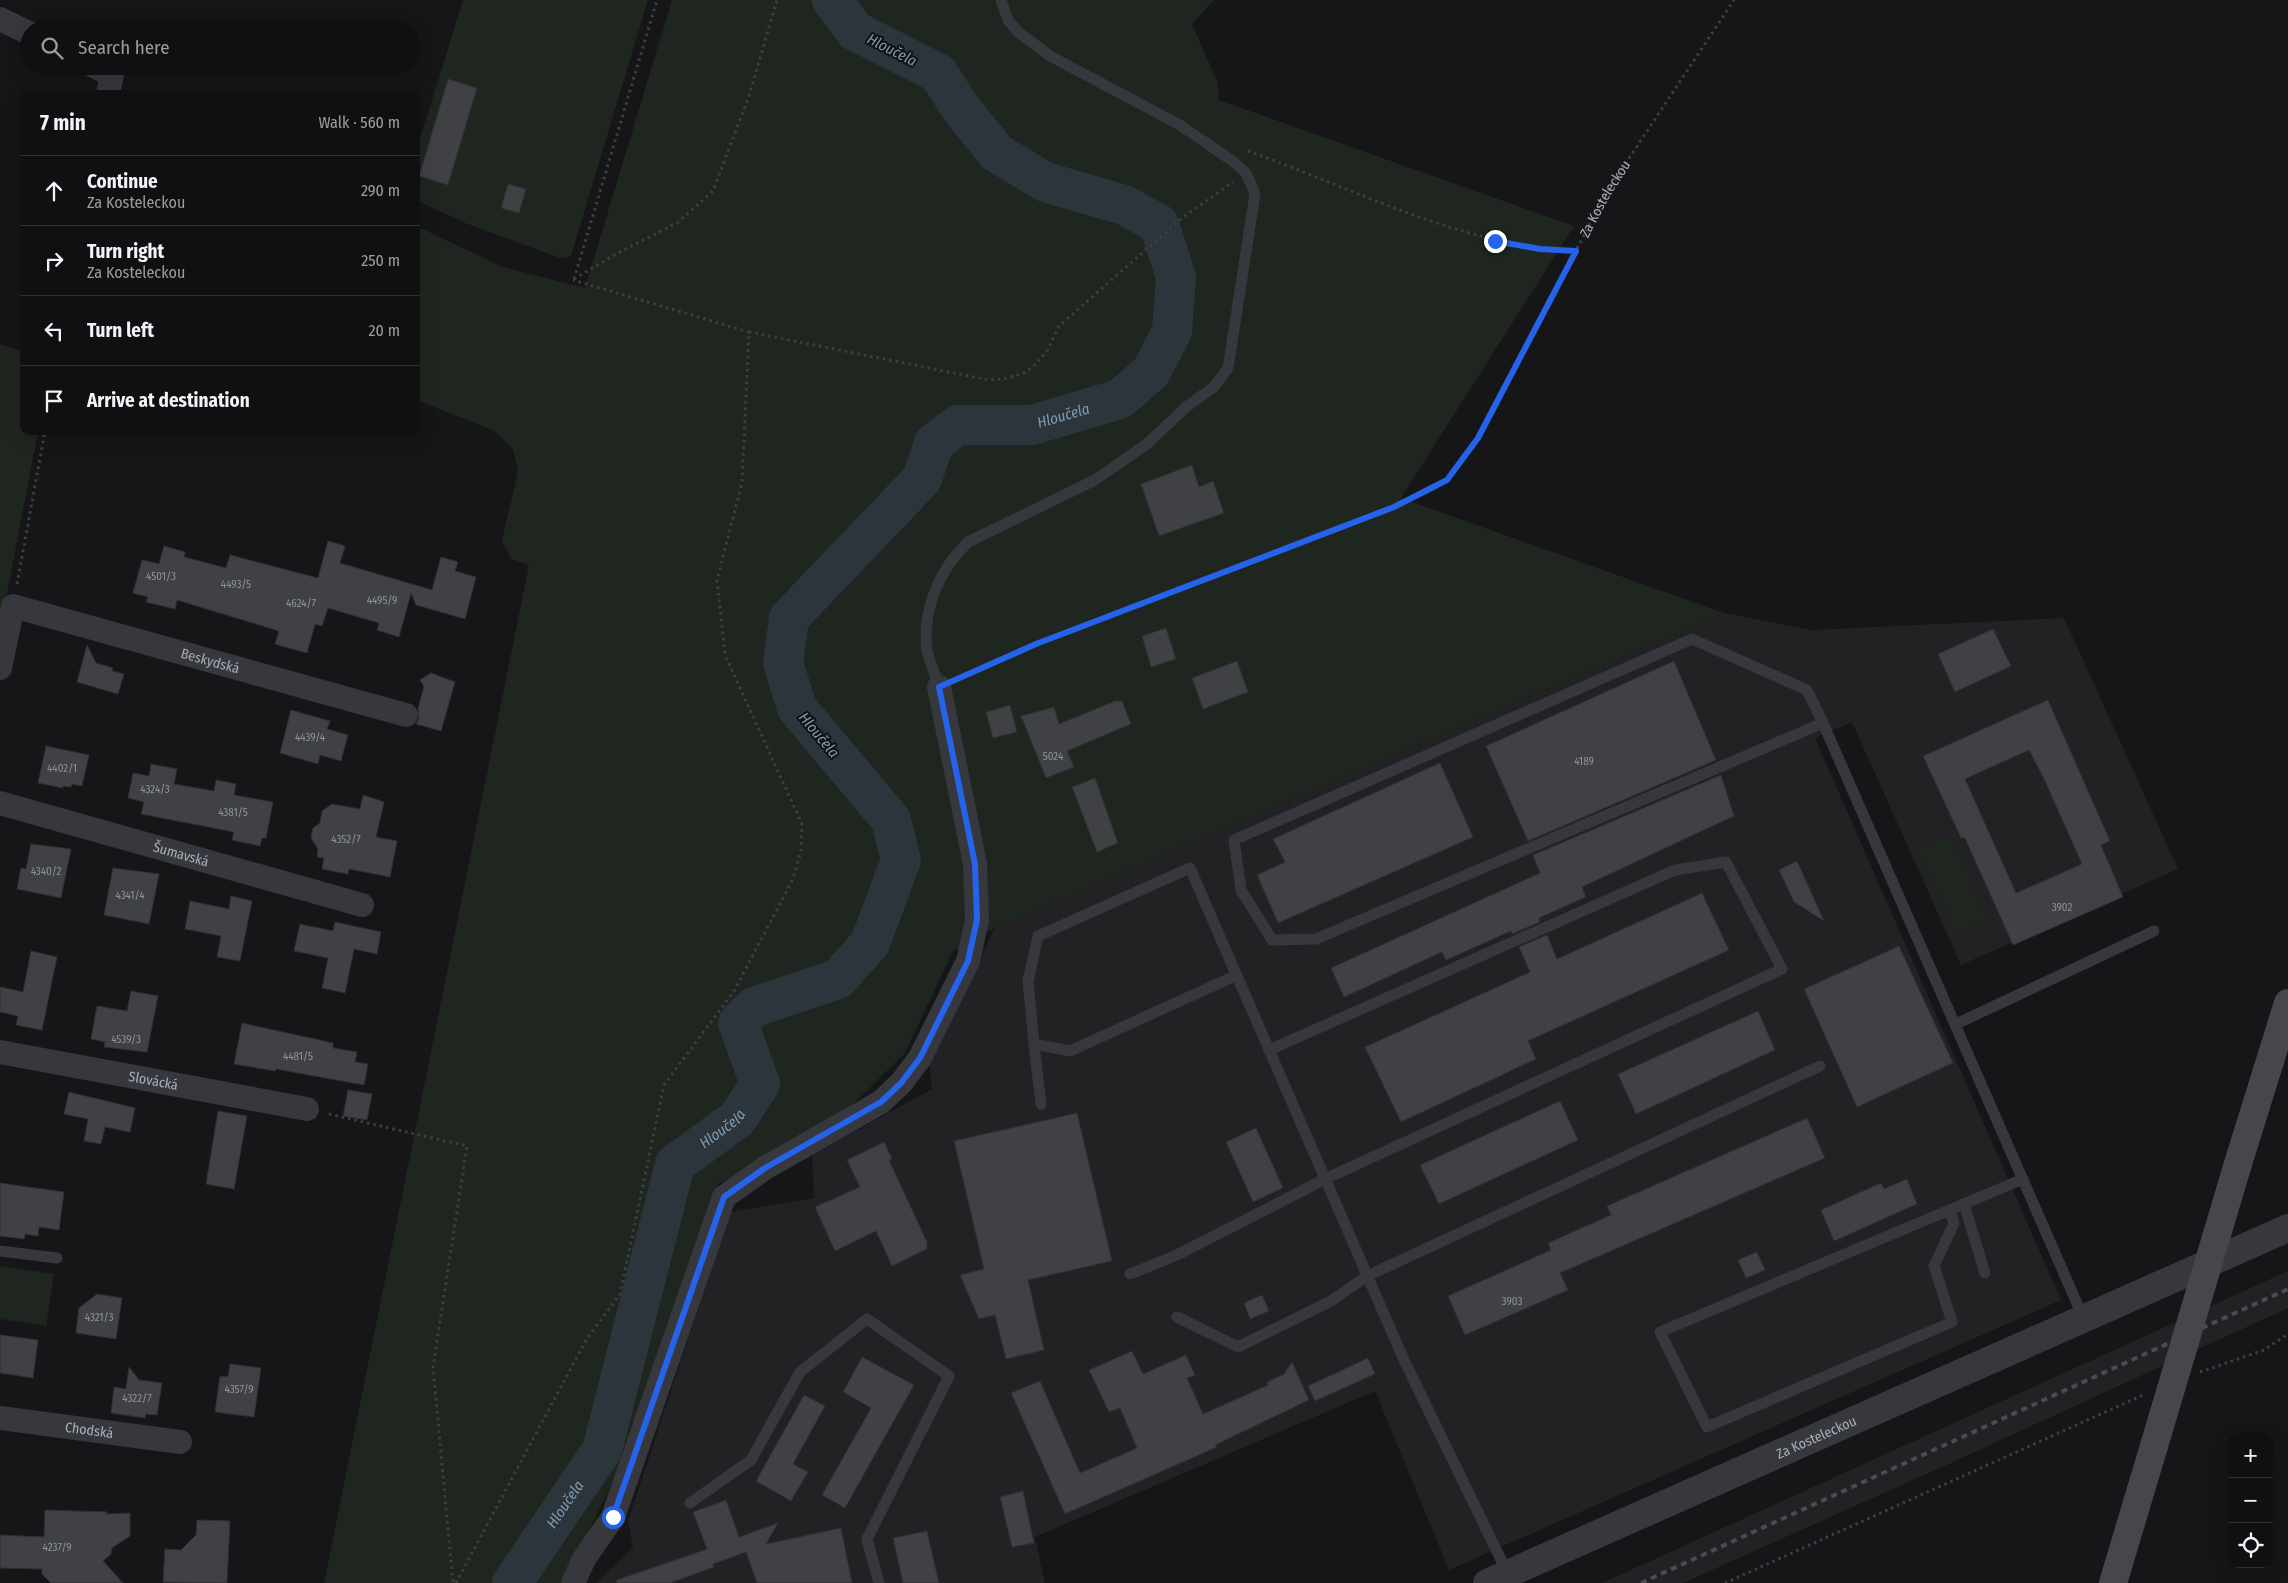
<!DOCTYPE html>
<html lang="en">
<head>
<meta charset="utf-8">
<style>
  body { margin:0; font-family:"Fira Sans Condensed",sans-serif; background:#19191b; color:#f1f3f6 }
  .controls { position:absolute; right:15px; bottom:15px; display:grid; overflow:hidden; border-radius:10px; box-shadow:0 5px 20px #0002 }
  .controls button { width:45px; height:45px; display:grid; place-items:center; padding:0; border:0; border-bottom:1px solid #303032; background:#101012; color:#f1f3f6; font:25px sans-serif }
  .stop { position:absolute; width:15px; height:15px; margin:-11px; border:4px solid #2563eb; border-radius:50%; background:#fff }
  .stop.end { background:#2563eb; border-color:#fff; box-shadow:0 1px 5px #0008 }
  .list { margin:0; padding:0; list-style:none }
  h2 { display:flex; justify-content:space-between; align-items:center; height:65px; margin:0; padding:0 20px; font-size:21px }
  h2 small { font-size:16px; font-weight:400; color:#9c9d9f }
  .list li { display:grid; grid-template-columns:32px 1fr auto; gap:15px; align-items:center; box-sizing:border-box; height:70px; padding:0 20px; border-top:1px solid #303032 }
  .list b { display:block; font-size:19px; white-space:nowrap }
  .list p { margin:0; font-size:16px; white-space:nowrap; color:#9c9d9f }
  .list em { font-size:16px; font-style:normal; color:#9c9d9f }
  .icon { flex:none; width:28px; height:28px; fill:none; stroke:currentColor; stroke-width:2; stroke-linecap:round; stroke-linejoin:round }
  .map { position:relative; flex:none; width:2288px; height:1583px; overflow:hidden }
  .search { position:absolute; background:#101012; box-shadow:0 5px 20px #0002; left:20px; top:20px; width:400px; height:55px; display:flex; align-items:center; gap:12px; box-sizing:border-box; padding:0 18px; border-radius:28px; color:#9c9d9f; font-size:19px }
  .panel { position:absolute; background:#101012; box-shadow:0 5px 20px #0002; left:20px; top:90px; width:400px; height:345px; border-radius:10px }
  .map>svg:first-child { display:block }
  .built { fill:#222225 }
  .green { fill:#1e261f }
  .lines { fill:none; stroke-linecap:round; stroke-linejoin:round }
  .river { stroke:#2c353c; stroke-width:40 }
  .building { fill:#404145; stroke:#303034; fill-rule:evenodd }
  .path { stroke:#3d3f44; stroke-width:3; stroke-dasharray:2.5 4; stroke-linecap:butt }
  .service { stroke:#37383d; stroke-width:11 }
  .minor { stroke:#37383d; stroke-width:24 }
  .tertiary { stroke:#37383d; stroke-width:28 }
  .secondary { stroke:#45474d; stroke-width:28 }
  .rail { stroke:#4a4c52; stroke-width:4; stroke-dasharray:6 5; stroke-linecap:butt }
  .secondary-bridge { stroke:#45474d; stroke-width:28 }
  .route { stroke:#2563eb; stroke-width:6 }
  .labels { text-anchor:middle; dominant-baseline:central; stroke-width:4; stroke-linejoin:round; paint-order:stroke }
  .number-label { font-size:11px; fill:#8e929b }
  .street-label { font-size:14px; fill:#a8adb8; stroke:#111113 }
  .water-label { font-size:15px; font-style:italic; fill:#7f9bb3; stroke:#111113 }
</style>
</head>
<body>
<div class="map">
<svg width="2288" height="1583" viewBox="0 0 2288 1583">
  <rect width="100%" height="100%" fill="#161618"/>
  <g class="built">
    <polygon points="1724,613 1811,630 2064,618 2178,869 1961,965 1852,722 1815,738 2061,1300 1449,1570 1375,1391 1035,1537 1045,1583 596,1583 633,1548 628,1521 730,1212 814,1198 812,1155 932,1089 929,1061 995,928"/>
    <polygon points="2288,1271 2288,1308 1951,1463 1683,1583 1602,1583"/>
  </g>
  <g class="green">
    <polygon points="463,0 648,0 571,256 560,258 465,223 416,200 416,152"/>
    <polygon points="672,0 1214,0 1192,24 1218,83 1219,100 1574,226 1401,498 1724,613 995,928 953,951 905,1053 825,1132 718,1184 624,1461 562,1583 324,1583 529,565 511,559 502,540 518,471 513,449 493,430 416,400 416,226 503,267 585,288"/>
    <polygon points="0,344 24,352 24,431 38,431 0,631"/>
    <polygon points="1950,836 1986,918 1957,934 1919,849"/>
    <polygon points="0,1266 54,1274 46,1326 0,1319"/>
  </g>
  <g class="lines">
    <path class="river" id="s1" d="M512 1583 602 1450 675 1164 737 1119 760 1084 738 1023 754 1007 838 979 870 943 901 860 891 820 797 708 783 663 789 618 922 479 934 443 958 425H1032L1120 399 1151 372 1172 331 1176 277 1159 224 1124 205 1045 182 997 153 962 110 938 73 855 31 832 0"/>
  </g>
  <g class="building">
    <polygon points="448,79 477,88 448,185 419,176"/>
    <polygon points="508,184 526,189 519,213 501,208"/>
    <polygon points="1192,465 1199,487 1213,481 1224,513 1159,536 1141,484"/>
    <polygon points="328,541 345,546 340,563 432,590 441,557 458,562 455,571 476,577 465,619 416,605 411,593 399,637 377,630 379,623 328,608 322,626 315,624 307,653 275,644 279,631 177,600 175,609 146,602 148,597 133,593 142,560 159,564 164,546 185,552 184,557 226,568 230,555 318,578"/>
    <polygon points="1166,628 1176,659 1151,667 1142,636"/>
    <polygon points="1993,629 2011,666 1955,692 1938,654"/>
    <polygon points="87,645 96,663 113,668 112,671 124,674 118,694 77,682"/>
    <polygon points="1237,661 1248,692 1203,709 1192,678"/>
    <polygon points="1674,661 1716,760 1528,841 1486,746"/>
    <polygon points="431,673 455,682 441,731 416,724 419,718 418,709 424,686 420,680"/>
    <path d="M2048 700 2110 841 2101 845 2123 897 2013 945 1965 838H1961L1923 756ZM2029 750 2044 779 2082 864 2016 893 1965 779Z"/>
    <polygon points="1115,701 1122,701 1131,724 1067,751 1074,767 1046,778 1021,716 1054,707 1059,724"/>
    <polygon points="1010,705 1017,732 993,738 986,712"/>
    <polygon points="291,710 330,721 327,729 348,735 341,761 320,755 318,764 280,753"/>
    <polygon points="46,746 89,755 82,786 72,784 71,787 63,786 63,788 38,783"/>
    <polygon points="1440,763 1473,837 1278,923 1257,875 1285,862 1273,839"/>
    <polygon points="151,764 177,769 174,784 214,791 216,780 236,784 234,795 273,802 266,838 262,838 260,846 232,840 234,832 141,814 144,802 128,798 133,773 149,776"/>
    <polygon points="1721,775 1734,816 1582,887 1586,897 1539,918 1540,922 1512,934 1511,931 1446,960 1442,952 1344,997 1331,968 1540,873 1533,855"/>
    <polygon points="1095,778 1118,843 1097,852 1072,787"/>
    <polygon points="363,795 384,802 376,837 397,841 390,877 349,869 348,874 322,869 324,858 317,857 318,849 311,838 313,828 320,823 322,811 332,804 360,809"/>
    <polygon points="31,844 71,849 61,898 17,889 21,868 26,869"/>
    <polygon points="1797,861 1824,921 1794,902 1779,870"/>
    <polygon points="113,868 159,874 149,924 104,915"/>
    <polygon points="1702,893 1729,950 1528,1041 1536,1059 1401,1122 1365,1047 1530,972 1519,947 1547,935 1557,959"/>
    <polygon points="231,896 252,901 240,961 217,957 221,936 185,929 190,901 229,909"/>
    <polygon points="335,922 381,932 377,954 354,949 345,993 322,988 328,958 294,951 300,924 333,931"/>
    <polygon points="1899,946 1953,1063 1857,1107 1804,989"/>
    <polygon points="31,951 57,957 42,1030 16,1025 18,1016 0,1012 0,987 23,992"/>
    <polygon points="131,991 158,996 147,1052 104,1047 105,1042 91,1039 97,1006 127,1011"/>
    <polygon points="1758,1011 1775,1050 1636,1114 1618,1074"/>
    <polygon points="242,1023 333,1043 333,1048 357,1052 355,1062 368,1064 364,1085 276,1069 275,1071 234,1064"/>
    <polygon points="348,1090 372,1094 367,1120 343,1116"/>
    <polygon points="69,1092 135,1108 130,1132 105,1127 101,1144 84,1141 88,1119 64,1114"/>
    <polygon points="1560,1101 1578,1140 1439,1204 1420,1165"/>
    <polygon points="218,1111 247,1116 234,1189 206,1184"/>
    <polygon points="1077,1113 1112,1261 1028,1280 1044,1350 1006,1359 995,1315 979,1319 960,1275 984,1269 954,1141"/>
    <polygon points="1807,1118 1825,1158 1560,1273 1568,1290 1465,1335 1448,1296 1551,1250 1548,1243 1611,1215 1607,1206"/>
    <polygon points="1256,1128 1283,1188 1253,1202 1226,1142"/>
    <polygon points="884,1142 892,1159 889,1160 927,1242 927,1249 892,1266 876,1231 835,1251 815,1207 860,1187 847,1160"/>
    <polygon points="1907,1179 1917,1204 1834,1241 1821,1210 1881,1183 1884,1189"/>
    <polygon points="0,1183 64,1192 59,1230 39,1227 38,1236 25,1234 24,1239 0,1236"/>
    <polygon points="1757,1252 1765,1270 1746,1278 1738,1260"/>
    <polygon points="97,1294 122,1298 116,1339 76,1333 79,1308"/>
    <polygon points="1262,1295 1269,1311 1250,1319 1244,1303"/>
    <polygon points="0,1335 38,1340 33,1378 0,1373"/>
    <polygon points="1132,1351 1143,1374 1186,1355 1195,1375 1187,1378 1203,1414 1268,1385 1267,1382 1284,1374 1292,1362 1309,1400 1215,1445 1217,1447 1065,1514 1011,1393 1040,1381 1080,1473 1137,1448 1120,1408 1109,1412 1089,1370"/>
    <polygon points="862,1357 914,1385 845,1508 822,1495 871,1408 843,1392"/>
    <polygon points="1368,1358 1375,1374 1315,1401 1308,1386"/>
    <polygon points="230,1364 261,1368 254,1417 215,1412 220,1376 228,1377"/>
    <polygon points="129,1367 139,1380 162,1383 157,1415 146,1414 145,1418 111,1413 114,1387 126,1389"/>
    <polygon points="804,1395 825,1406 793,1464 808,1472 791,1501 756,1481"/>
    <polygon points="1023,1491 1034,1543 1012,1547 1000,1497"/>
    <polygon points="726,1500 739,1537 778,1523 766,1544 841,1528 852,1583 757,1583 746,1552 713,1564 714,1567 670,1583 617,1583 617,1580 707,1549 693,1512"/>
    <polygon points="45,1510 107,1512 107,1514 130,1513 130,1536 112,1548 111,1554 103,1561 123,1583 51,1583 42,1574 42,1569 0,1568 0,1535 44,1537"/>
    <polygon points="197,1520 230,1521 227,1583 163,1582 165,1549 181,1550 196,1535"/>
    <polygon points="927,1531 939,1583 903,1583 893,1538"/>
  </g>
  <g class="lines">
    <g class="path">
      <polyline points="60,66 73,73"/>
      <path d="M1248 151C1355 189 1461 246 1576 251"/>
      <polyline points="574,279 618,253 677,223 713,191 749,96 777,0"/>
      <polyline points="574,279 657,0"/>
      <polyline points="749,332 989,380 1003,379 1024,373 1036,364 1047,351 1059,326 1182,218 1233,182"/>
      <polyline points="17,584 45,431"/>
      <path id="s2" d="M959 678 1036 644 1393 507 1447 480 1478 438 1606 193 1734 0"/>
      <polyline points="329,1114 467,1146 433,1367 453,1583"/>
      <polyline points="2200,1372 2264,1350 2288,1334"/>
      <polyline points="456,1583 586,1340 620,1294 664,1085 734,991 792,881 801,851 802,824 725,655 717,580 742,483 749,332 573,280"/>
      <polyline points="1725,1583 2143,1395"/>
    </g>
    <g class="service">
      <path d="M939 687C936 675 929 662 927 650 922 610 939 570 968 542L1095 480 1147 444 1186 407 1214 387 1228 368 1255 194 1246 173 1234 162 1180 125 1050 56 1018 32 1008 20 1001 0"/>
      <polyline points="1823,723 1807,690 1692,639 1234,840 1241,890 1272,940 1316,939 1823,723 2083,1317"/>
      <polyline points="1237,975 1070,1051 1034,1044 1028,981 1038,936 1190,868 1404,1360 1508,1574"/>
      <polyline points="1956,1024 2154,931"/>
      <polyline points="1034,1044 1041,1104"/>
      <polyline points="1964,1204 1985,1273"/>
      <polyline points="1949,1210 1954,1223 1934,1266 1952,1322 1707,1427 1660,1332 2023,1179"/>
      <polyline points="0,1251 57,1258"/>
      <polyline points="1130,1274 1177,1255 1325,1179 1782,969 1726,862 1675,870 1269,1050"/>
      <polyline points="1177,1317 1238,1347 1331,1301 1367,1276 1820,1066"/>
      <polyline points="690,1503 751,1460 800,1372 867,1319 949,1376 867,1539 879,1583"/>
    </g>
    <g class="minor">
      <polyline points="0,19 29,33"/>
      <polyline points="94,66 112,75 108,94"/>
      <path id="s3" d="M0 668 13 606 406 715"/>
      <path id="s4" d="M0 803 362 905"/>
      <path id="s5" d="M0 1052 307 1109"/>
      <path id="s6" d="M0 1418 180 1442"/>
      <polyline points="573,1583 584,1559 613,1517 724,1197 765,1168 881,1102 901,1083 920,1058 968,961 977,920 975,864 939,687"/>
    </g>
    <path class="tertiary" id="s7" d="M1487 1583 2288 1228"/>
    <g class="secondary">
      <polyline points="2237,1167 2288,1003"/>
      <polyline points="2113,1583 2154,1446"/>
    </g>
    <polyline class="rail" points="1641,1583 2288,1289"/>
    <polyline class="secondary-bridge" points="2154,1446 2237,1167"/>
  </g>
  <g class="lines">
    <polyline class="route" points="613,1517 724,1197 765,1168 881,1102 901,1083 920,1058 968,961 977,920 975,864 939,687 1036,644 1394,507 1447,480 1478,438 1576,251 1540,249 1495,241"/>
  </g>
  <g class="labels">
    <g class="number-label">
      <text x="161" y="576">4501/3</text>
      <text x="236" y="584">4493/5</text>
      <text x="382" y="600">4495/9</text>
      <text x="301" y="603">4624/7</text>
      <text x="310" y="737">4439/4</text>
      <text x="1053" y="756">5024</text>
      <text x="1584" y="761">4189</text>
      <text x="62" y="768">4402/1</text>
      <text x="155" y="789">4324/3</text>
      <text x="233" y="812">4381/5</text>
      <text x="346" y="839">4352/7</text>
      <text x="46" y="871">4340/2</text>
      <text x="130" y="895">4341/4</text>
      <text x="2062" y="907">3902</text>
      <text x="126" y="1039">4539/3</text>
      <text x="298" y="1056">4481/5</text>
      <text x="1512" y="1301">3903</text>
      <text x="99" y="1317">4321/3</text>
      <text x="239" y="1389">4357/9</text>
      <text x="137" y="1398">4322/7</text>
      <text x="57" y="1547">4237/9</text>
    </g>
    <g class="street-label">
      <text stroke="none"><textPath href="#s2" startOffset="850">Za Kosteleckou</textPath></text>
      <text stroke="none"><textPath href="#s3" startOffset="268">Beskydská</textPath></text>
      <text stroke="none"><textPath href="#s4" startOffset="188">Šumavská</textPath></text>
      <text stroke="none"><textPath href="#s5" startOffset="156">Slovácká</textPath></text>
      <text stroke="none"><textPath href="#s6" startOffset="90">Chodská</textPath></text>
      <text stroke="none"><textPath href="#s7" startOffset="360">Za Kosteleckou</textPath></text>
    </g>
    <g class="water-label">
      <text transform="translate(892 50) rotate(27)">Hloučela</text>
      <text stroke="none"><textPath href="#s1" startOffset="1534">Hloučela</textPath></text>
      <text transform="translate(819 735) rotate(50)">Hloučela</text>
      <text stroke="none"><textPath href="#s1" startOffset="515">Hloučela</textPath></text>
      <text stroke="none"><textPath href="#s1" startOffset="95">Hloučela</textPath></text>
    </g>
  </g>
</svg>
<div class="controls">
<button>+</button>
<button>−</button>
<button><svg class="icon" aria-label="locate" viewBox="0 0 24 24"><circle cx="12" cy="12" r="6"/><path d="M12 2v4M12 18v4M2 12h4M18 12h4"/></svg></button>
</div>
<div class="stop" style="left:613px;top:1517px"></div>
<div class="stop end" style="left:1495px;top:241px"></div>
<div class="search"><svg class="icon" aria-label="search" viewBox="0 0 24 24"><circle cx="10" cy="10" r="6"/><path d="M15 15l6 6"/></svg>Search here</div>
<section class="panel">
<h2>7 min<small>Walk · 560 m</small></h2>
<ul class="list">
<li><svg class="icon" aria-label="ahead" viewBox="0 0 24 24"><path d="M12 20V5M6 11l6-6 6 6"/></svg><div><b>Continue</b><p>Za Kosteleckou</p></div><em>290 m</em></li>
<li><svg class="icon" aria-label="right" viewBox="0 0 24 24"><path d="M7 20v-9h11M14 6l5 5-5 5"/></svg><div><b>Turn right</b><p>Za Kosteleckou</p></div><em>250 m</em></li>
<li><svg class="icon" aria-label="left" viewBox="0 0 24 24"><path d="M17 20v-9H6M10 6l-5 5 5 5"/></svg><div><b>Turn left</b></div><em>20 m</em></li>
<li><svg class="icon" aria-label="arrive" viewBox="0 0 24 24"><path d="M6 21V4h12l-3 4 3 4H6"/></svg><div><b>Arrive at destination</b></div></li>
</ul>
</section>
</div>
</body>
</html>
